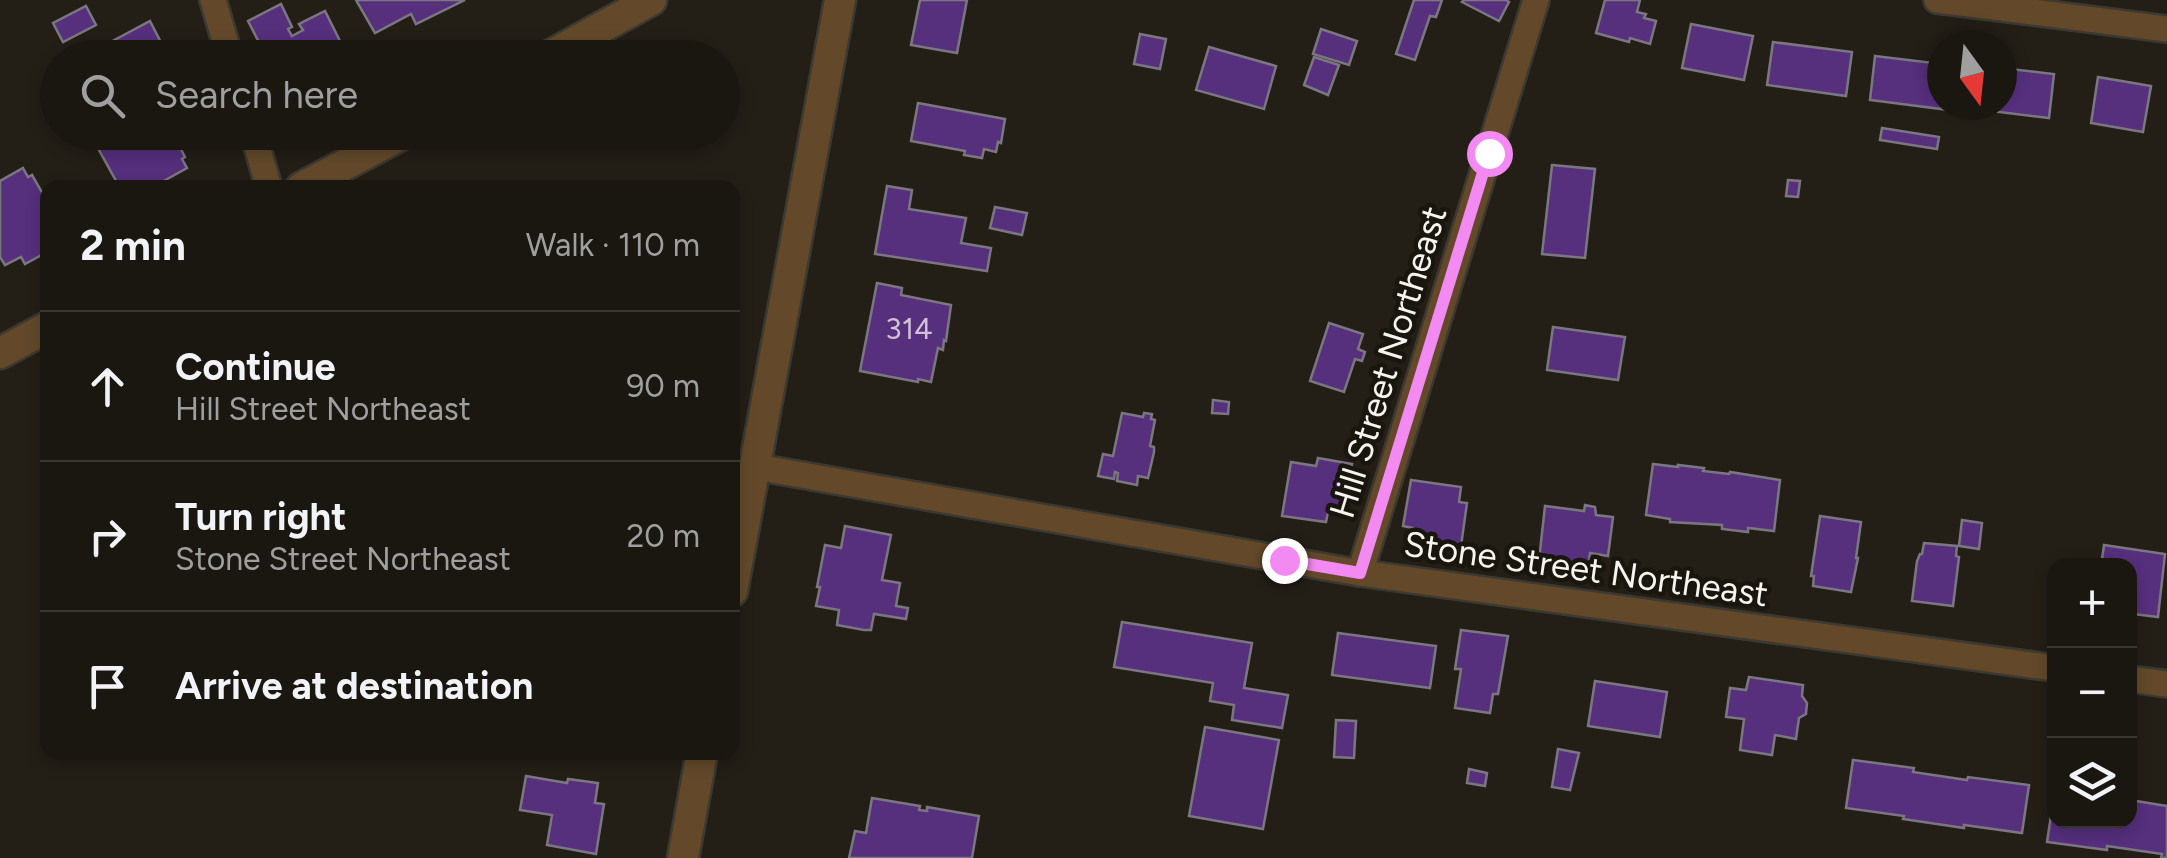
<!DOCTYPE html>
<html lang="en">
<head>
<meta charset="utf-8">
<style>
  body { margin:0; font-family:Figtree,sans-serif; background:#23201a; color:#f1f3f6 }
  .controls { position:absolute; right:30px; bottom:30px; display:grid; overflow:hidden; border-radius:20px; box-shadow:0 5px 15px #0003 }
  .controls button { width:90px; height:90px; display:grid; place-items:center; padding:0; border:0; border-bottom:2px solid #383631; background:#1a1711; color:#f1f3f6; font:50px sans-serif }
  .compass { position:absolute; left:1927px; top:30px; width:90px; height:90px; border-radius:50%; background:#1a1711; box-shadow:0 5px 15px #0003; rotate:165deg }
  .stop { position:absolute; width:30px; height:30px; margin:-22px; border:8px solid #f38af2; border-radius:50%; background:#fff }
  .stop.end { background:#f38af2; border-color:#fff; box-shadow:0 2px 10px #0008 }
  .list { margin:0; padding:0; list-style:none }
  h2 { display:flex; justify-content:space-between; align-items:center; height:130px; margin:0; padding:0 40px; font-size:42px }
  h2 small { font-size:32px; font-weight:400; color:#9f9f9f }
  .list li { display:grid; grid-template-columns:65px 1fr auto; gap:30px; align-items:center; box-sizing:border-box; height:150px; padding:0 40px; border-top:2px solid #383631 }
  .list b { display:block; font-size:38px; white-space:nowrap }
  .list p { margin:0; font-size:32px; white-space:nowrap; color:#9f9f9f }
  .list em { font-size:32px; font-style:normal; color:#9f9f9f }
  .icon { flex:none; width:55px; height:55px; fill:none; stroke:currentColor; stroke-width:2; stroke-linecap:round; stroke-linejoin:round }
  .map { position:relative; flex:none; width:2167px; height:858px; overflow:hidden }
  .search { position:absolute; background:#1a1711; box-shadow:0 5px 15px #0003; left:40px; top:40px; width:700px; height:110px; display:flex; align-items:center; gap:25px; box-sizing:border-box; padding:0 35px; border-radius:55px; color:#9f9f9f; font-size:38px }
  .panel { position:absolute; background:#1a1711; box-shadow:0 5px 15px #0003; left:40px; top:180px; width:700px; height:580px; border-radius:20px }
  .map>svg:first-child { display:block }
  .building { fill:#562f7d; stroke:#7b7781; stroke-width:2.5 }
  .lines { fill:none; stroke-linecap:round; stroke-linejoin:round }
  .minor-casing { stroke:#3c3931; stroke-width:30 }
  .tertiary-casing { stroke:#3c3931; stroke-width:35 }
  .minor { stroke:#63492a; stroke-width:25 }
  .tertiary { stroke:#63492a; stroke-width:30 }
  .route { stroke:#f38af2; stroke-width:12 }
  .labels { text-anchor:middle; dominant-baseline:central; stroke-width:9; stroke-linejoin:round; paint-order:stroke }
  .number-label { font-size:30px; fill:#cec3d2 }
  .street-label { font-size:35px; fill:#f6f4ee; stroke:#19160e }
</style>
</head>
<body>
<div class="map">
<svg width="2167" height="858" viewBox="0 0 2167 858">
  <rect width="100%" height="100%" fill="#231f17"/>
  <g class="building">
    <polygon points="356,0 465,0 416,24 411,14 375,33"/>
    <polygon points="920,0 967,0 957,53 911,45"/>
    <polygon points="1414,0 1442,0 1436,17 1430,16 1415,60 1396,54"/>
    <polygon points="1464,0 1506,0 1509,2 1499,21 1462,2"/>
    <polygon points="1605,0 1640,0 1637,12 1646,14 1644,18 1656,21 1650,44 1630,38 1629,42 1596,33"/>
    <polygon points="281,4 292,27 288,29 292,36 303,30 299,24 325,11 341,43 329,49 333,58 267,58 248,21"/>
    <polygon points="86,6 96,25 63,42 53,23"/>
    <polygon points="150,21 169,58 114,58 107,44"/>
    <polygon points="1691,24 1753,36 1744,80 1682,68"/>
    <polygon points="1321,29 1357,41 1349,65 1313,54"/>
    <polygon points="1140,34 1166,39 1160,69 1134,64"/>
    <polygon points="1773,42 1852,52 1846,96 1767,85"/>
    <polygon points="1209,47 1276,66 1264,109 1196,90"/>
    <polygon points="1875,56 1942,64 1942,105 1950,105 1949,110 1870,100"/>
    <polygon points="1314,57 1339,65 1328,95 1304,85"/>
    <polygon points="2002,68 2054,74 2049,118 1974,109 1974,105 2002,105"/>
    <polygon points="2098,77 2151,86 2143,132 2091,123"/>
    <polygon points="918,103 1005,119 1001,143 998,142 996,152 984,149 982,158 964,155 965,151 911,141"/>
    <polygon points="1882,128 1939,137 1937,149 1880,140"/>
    <polygon points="96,132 172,132 185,157 182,159 187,168 151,188 120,188 94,141 100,138"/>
    <polygon points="1552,165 1595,169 1585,258 1542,254"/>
    <polygon points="23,168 28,177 32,175 48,203 48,244 44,246 47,252 25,264 21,257 5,265 0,257 0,181"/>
    <polygon points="1788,180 1800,181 1798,197 1786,196"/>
    <polygon points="887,186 912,190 909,209 966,218 961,243 991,248 987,271 875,254"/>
    <polygon points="995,207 1027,213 1022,235 990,228"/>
    <polygon points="877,283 902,288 901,295 951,305 946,341 944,340 943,350 938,348 931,382 918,379 918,382 860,371"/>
    <polygon points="1329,323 1363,334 1358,349 1365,352 1362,361 1355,359 1344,392 1310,381"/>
    <polygon points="1553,327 1625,337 1618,380 1547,370"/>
    <polygon points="1213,400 1229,402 1228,414 1212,413"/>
    <polygon points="1122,413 1143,417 1144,413 1152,414 1151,419 1155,420 1150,446 1154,447 1154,452 1148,478 1138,476 1137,485 1117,481 1118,473 1115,472 1114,479 1098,476 1103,454 1113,456"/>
    <polygon points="1318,458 1352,464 1351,472 1353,472 1346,515 1328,512 1326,522 1282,516 1291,462 1316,466"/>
    <polygon points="1653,464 1678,467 1678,465 1704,468 1703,471 1729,474 1730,472 1780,480 1774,531 1748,528 1748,532 1722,529 1722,525 1670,522 1670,519 1646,515"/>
    <polygon points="1411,480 1461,487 1459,502 1467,503 1461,546 1420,540 1421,538 1412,537 1413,528 1403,526"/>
    <polygon points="1585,505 1595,507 1596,515 1613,517 1608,556 1590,553 1588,572 1563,569 1564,563 1539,560 1545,506 1584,511"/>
    <polygon points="1820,516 1861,522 1856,558 1858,558 1851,592 1813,586 1814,576 1811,576"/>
    <polygon points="1962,520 1982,523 1979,549 1959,546"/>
    <polygon points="845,526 891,535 882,580 900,583 896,606 908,608 906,619 874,614 871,630 864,630 837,625 839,610 816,606 820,587 817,587 825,545 841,548"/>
    <polygon points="1924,543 1957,546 1956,556 1959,557 1953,606 1912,601 1917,561 1920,554 1922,554"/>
    <polygon points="2104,545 2165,554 2158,617 2134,614 2133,617 2130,617 2130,566 2101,566"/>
    <polygon points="1122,622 1252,643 1244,688 1288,695 1282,728 1232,720 1234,705 1210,701 1213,683 1114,667"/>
    <polygon points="1461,630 1508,636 1498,694 1493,694 1490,713 1455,708 1461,669 1455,669"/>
    <polygon points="1338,633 1436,646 1430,688 1332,675"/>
    <polygon points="1749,677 1803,685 1802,696 1807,703 1806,714 1799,718 1796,739 1775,735 1772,755 1740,750 1744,719 1726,717 1730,688 1746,690"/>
    <polygon points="1595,681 1667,692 1660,737 1588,726"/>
    <polygon points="1336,720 1356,721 1354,758 1334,757"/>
    <polygon points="1205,727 1279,740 1263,829 1189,816"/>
    <polygon points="1558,749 1579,753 1570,790 1552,787"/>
    <polygon points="1853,760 1914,768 1913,772 1967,780 1968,777 2029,785 2022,833 1964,825 1964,828 1903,819 1904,816 1846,808"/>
    <polygon points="1469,769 1487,773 1485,786 1467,783"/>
    <polygon points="526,776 567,783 568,779 598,783 595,803 604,804 596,854 547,845 552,815 520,810"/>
    <polygon points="2054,795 2054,820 2130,820 2130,800 2167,806 2167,858 2161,858 2162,854 2107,846 2107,850 2047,842"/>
    <polygon points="872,798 920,806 919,810 927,811 927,807 979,816 972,858 849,858 855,831 866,833"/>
  </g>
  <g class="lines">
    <defs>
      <g id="minor">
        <polyline points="213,0 230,58"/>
        <polyline points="1937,0 2167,29"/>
        <polyline points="253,132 269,188"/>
        <polyline points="756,467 1360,573 2054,668"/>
        <polyline points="1360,573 1536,0"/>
        <polyline points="2130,679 2167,684"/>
      </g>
      <g id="tertiary">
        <polyline points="546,58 651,0"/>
        <polyline points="301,188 406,132"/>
        <polyline points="0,353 48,327"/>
        <polyline points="732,591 840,0"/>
        <polyline points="683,858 702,752"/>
      </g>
    </defs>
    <use href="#minor" class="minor-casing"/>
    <use href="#tertiary" class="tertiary-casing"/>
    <use href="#minor" class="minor"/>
    <use href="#tertiary" class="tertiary"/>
  </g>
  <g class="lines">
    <polyline class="route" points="1284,560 1360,573 1489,153"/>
  </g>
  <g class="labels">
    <g class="number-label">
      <text x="909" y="328">314</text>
    </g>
    <g class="street-label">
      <text transform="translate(1388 362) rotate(-73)">Hill Street Northeast</text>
      <text transform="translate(1586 569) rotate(8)">Stone Street Northeast</text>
    </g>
  </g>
</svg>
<div class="controls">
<button>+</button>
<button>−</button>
<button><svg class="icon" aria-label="layers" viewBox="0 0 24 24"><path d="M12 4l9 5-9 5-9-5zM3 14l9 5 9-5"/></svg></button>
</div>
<svg class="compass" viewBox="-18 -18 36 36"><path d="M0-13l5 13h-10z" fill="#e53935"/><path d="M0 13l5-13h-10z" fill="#9f9f9f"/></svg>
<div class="stop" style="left:1489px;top:153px"></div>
<div class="stop end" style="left:1284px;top:560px"></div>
<div class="search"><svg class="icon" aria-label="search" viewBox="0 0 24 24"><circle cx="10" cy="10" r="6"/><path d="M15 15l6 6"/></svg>Search here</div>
<section class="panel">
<h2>2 min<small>Walk · 110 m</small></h2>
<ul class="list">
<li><svg class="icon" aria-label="ahead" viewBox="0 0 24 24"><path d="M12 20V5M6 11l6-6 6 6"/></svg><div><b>Continue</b><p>Hill Street Northeast</p></div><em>90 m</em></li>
<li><svg class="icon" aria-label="right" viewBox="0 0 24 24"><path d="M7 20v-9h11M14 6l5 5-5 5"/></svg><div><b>Turn right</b><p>Stone Street Northeast</p></div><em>20 m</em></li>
<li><svg class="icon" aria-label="arrive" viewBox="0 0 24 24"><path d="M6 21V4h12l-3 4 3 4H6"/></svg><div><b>Arrive at destination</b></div></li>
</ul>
</section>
</div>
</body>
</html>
